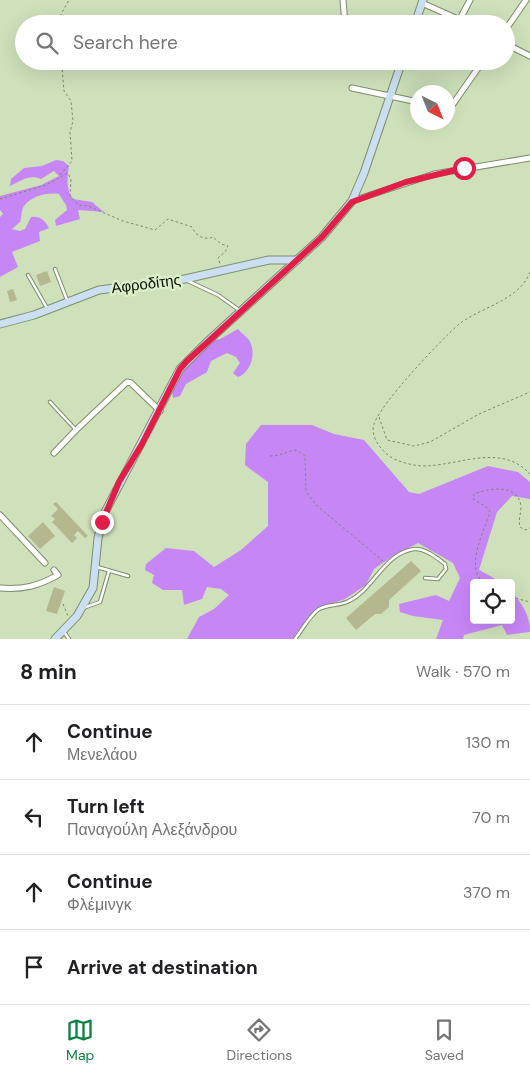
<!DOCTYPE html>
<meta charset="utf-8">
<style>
body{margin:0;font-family:"DM Sans",sans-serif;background:#f6f6f6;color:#202124}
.controls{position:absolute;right:15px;bottom:15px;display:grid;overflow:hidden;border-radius:5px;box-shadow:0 5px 20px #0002}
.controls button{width:45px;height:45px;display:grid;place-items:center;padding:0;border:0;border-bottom:1px solid #e0e0e0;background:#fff;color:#202124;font:25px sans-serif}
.compass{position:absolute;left:410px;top:85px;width:45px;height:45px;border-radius:50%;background:#fff;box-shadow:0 5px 20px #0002;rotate:137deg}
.stop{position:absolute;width:15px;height:15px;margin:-11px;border:4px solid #e11d48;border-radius:50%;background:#fff}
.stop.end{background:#e11d48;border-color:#fff;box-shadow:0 1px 5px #0008}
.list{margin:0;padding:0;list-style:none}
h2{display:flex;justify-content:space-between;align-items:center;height:65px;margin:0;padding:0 20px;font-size:21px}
h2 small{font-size:16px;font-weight:400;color:#757577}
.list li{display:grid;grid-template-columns:32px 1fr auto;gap:15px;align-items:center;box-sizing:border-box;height:75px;padding:0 20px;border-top:1px solid #e0e0e0}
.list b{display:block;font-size:19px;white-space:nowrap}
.list p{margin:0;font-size:16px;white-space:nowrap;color:#757577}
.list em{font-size:16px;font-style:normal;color:#757577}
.icon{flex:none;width:28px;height:28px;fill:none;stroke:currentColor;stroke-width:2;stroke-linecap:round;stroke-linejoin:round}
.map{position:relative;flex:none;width:530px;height:639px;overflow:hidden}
.search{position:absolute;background:#fff;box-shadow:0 5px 20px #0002;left:15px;right:15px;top:15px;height:55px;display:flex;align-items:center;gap:12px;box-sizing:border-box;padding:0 18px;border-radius:28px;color:#757577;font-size:19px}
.sheet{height:365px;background:#fff}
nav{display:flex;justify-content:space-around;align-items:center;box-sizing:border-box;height:70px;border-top:1px solid #e0e0e0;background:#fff;font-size:14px;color:#757577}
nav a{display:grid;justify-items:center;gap:2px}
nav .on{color:#0b8043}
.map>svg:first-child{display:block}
.forest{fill:#c786f6}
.building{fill:#b5b78e}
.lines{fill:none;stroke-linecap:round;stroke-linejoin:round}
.lane-casing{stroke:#7d8f6b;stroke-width:4.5}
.street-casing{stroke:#7d8f6b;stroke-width:7}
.secondary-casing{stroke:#7d8f6b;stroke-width:9}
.path{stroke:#7a886d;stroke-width:1;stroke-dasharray:2.5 2.5;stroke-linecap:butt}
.lane{stroke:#fff;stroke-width:2.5}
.street{stroke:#fff;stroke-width:5}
.secondary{stroke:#ccdff2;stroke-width:7}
.route{stroke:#e11d48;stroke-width:6}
.labels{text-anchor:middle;stroke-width:5;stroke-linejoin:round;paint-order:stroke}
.street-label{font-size:15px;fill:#091004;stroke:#dbefc8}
</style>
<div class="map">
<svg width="530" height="639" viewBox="0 0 530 639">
<rect width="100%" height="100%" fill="#cee1bb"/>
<g class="forest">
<path d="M56,160L63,161L69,166C67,177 66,190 73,199L92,202L104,212L78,210L80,219L56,226L55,220L67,210L66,205L59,194C48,192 31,196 24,206C21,210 22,217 20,222L12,229L20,231L25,229L31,217C41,216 44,220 49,228L39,232L40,241L12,252L18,267L0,277V217L3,214L0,210V196L41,185L59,176L54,171L41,179C29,174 21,181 10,186L11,179L24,168L42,166Z"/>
<path d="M238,329C241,333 246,336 249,340C257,353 251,372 238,377L233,373L240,363L236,357L227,353L211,361L207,372L186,384L180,396L173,398C170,381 187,365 198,353L203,352L208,342L220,339Z"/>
<path d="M261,425H312L334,434L364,440L409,492L419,494L488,466L518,472L530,482V499L512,496L497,512L479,570L503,583H474V620H511V591C523,605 530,615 530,632L507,635L502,625L464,635L463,639H436L443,620L413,616L400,612L399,604L436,595L449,601L460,578L453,563L418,543L393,556L374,569L366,585L345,599L316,609L292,639H187L199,617L214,609L229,595L221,589L207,587L202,599L184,605L182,590H163L152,583L154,575L145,570L146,564L166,548L194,551L214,567L241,550L268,526V482L245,465L246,444Z"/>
</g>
<g class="building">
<polygon points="47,271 51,282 40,286 36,275"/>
<polygon points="13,289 17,300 10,302 7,291"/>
<polygon points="56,502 88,536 85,538 78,531 74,535 77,538 72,543 52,522 55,519 51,516 58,509 53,504"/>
<polygon points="43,522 55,536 40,549 28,536"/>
<polygon points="411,561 421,571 389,600 389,607 381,614 375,614 356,630 346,618"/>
<polygon points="54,587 65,591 57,614 46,611"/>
</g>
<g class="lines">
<g class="lane-casing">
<g id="lane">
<polyline points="55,269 67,300"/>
<polyline points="28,275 47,308"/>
<polyline points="188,281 218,295 239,310"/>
<polyline points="50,402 76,430"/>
<polyline points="97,567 128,576"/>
<polyline points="83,608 100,602 109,571"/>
<polyline points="64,632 69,639"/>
<path d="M295,639C302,630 310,615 319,609C328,604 340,606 349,601C374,589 384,553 414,549C425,548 437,558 445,564L446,569L438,579L425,578"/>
</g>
</g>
<g class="street-casing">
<g id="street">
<polyline points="343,0 345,24"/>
<polyline points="422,3 469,24"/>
<polyline points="460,19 470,0"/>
<polyline points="506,29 526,0"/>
<polyline points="506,44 530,56"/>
<polyline points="352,88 418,102"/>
<polyline points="448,107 453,104 483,61"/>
<polyline points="352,201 434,174 530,158"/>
<polyline points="54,453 76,430 127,382 131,383 160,411"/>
<polyline points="0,515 45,563"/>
<path d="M0,588C23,590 38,586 58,575L54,570"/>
</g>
</g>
<g class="secondary-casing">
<g id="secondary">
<polyline points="415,24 423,0"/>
<polyline points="0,324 34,315 99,290 185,279 269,260 297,260"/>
<polyline points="55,639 77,616 93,588 98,538 105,512 180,369 208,341 322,237 352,201 364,173 402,61"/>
</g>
</g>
<g class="path">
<polyline points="47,24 60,16 69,0"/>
<polyline points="58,61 62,67 64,91 71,101 73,121 70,132 72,161 60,175"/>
<path d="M0,199L46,185L68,173L71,180L70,195L78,205L88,206L123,221L155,230L168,219L192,227C195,235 204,241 213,237L221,244L228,246L225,252L218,258L220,264"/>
<path d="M530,272C519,301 480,307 458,325C439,342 382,402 374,424C369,439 386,457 399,461C408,464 416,466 425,466C460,465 502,443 530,474"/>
<polyline points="379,417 387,440 414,446 430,442 479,414 530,392"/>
<path d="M270,456C282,456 286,451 297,450L305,456L306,491L316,505L383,561"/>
<path d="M483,583C465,565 484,532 490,512L488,508L473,499L474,494C489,488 519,483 521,507C521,514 518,519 520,527L525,530L530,528"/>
<polyline points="511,597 530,602"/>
<polyline points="63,604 68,616"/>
</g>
<use href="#lane" class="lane"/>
<use href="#street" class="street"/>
<use href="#secondary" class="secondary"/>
</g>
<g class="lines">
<polyline class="route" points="102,522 119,482 142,444 180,369 187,361 322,237 352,202 406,182 464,168"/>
</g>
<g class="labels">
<g class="street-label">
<text transform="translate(146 284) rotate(-7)" y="5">Αφροδίτης</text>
</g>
</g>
</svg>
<div class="controls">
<button><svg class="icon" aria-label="locate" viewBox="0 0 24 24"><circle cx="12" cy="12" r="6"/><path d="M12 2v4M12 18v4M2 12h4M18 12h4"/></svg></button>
</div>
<svg class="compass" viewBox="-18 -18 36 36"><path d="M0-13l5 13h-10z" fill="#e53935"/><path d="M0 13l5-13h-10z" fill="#757577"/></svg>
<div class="stop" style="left:464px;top:168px"></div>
<div class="stop end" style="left:102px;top:522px"></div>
<div class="search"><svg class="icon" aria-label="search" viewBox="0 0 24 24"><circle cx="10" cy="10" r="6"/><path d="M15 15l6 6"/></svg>Search here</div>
</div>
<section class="sheet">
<h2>8 min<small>Walk · 570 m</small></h2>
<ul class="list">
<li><svg class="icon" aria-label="ahead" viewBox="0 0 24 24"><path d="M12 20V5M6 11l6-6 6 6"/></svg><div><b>Continue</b><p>Μενελάου</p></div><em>130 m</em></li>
<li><svg class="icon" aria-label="left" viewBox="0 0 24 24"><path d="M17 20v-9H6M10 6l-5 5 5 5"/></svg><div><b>Turn left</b><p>Παναγούλη Αλεξάνδρου</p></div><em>70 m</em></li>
<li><svg class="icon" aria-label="ahead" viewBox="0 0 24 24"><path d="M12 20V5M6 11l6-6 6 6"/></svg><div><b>Continue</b><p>Φλέμινγκ</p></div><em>370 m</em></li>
<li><svg class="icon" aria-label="arrive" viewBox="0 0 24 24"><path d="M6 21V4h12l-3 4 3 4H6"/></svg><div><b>Arrive at destination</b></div></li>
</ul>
</section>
<nav>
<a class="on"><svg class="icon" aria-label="map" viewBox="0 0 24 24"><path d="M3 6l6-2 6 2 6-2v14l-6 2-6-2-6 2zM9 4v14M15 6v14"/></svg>Map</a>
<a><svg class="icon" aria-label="directions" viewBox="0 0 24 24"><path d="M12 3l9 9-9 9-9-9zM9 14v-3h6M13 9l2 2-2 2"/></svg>Directions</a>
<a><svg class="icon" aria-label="saved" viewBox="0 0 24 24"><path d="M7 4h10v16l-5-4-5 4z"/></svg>Saved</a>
</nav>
